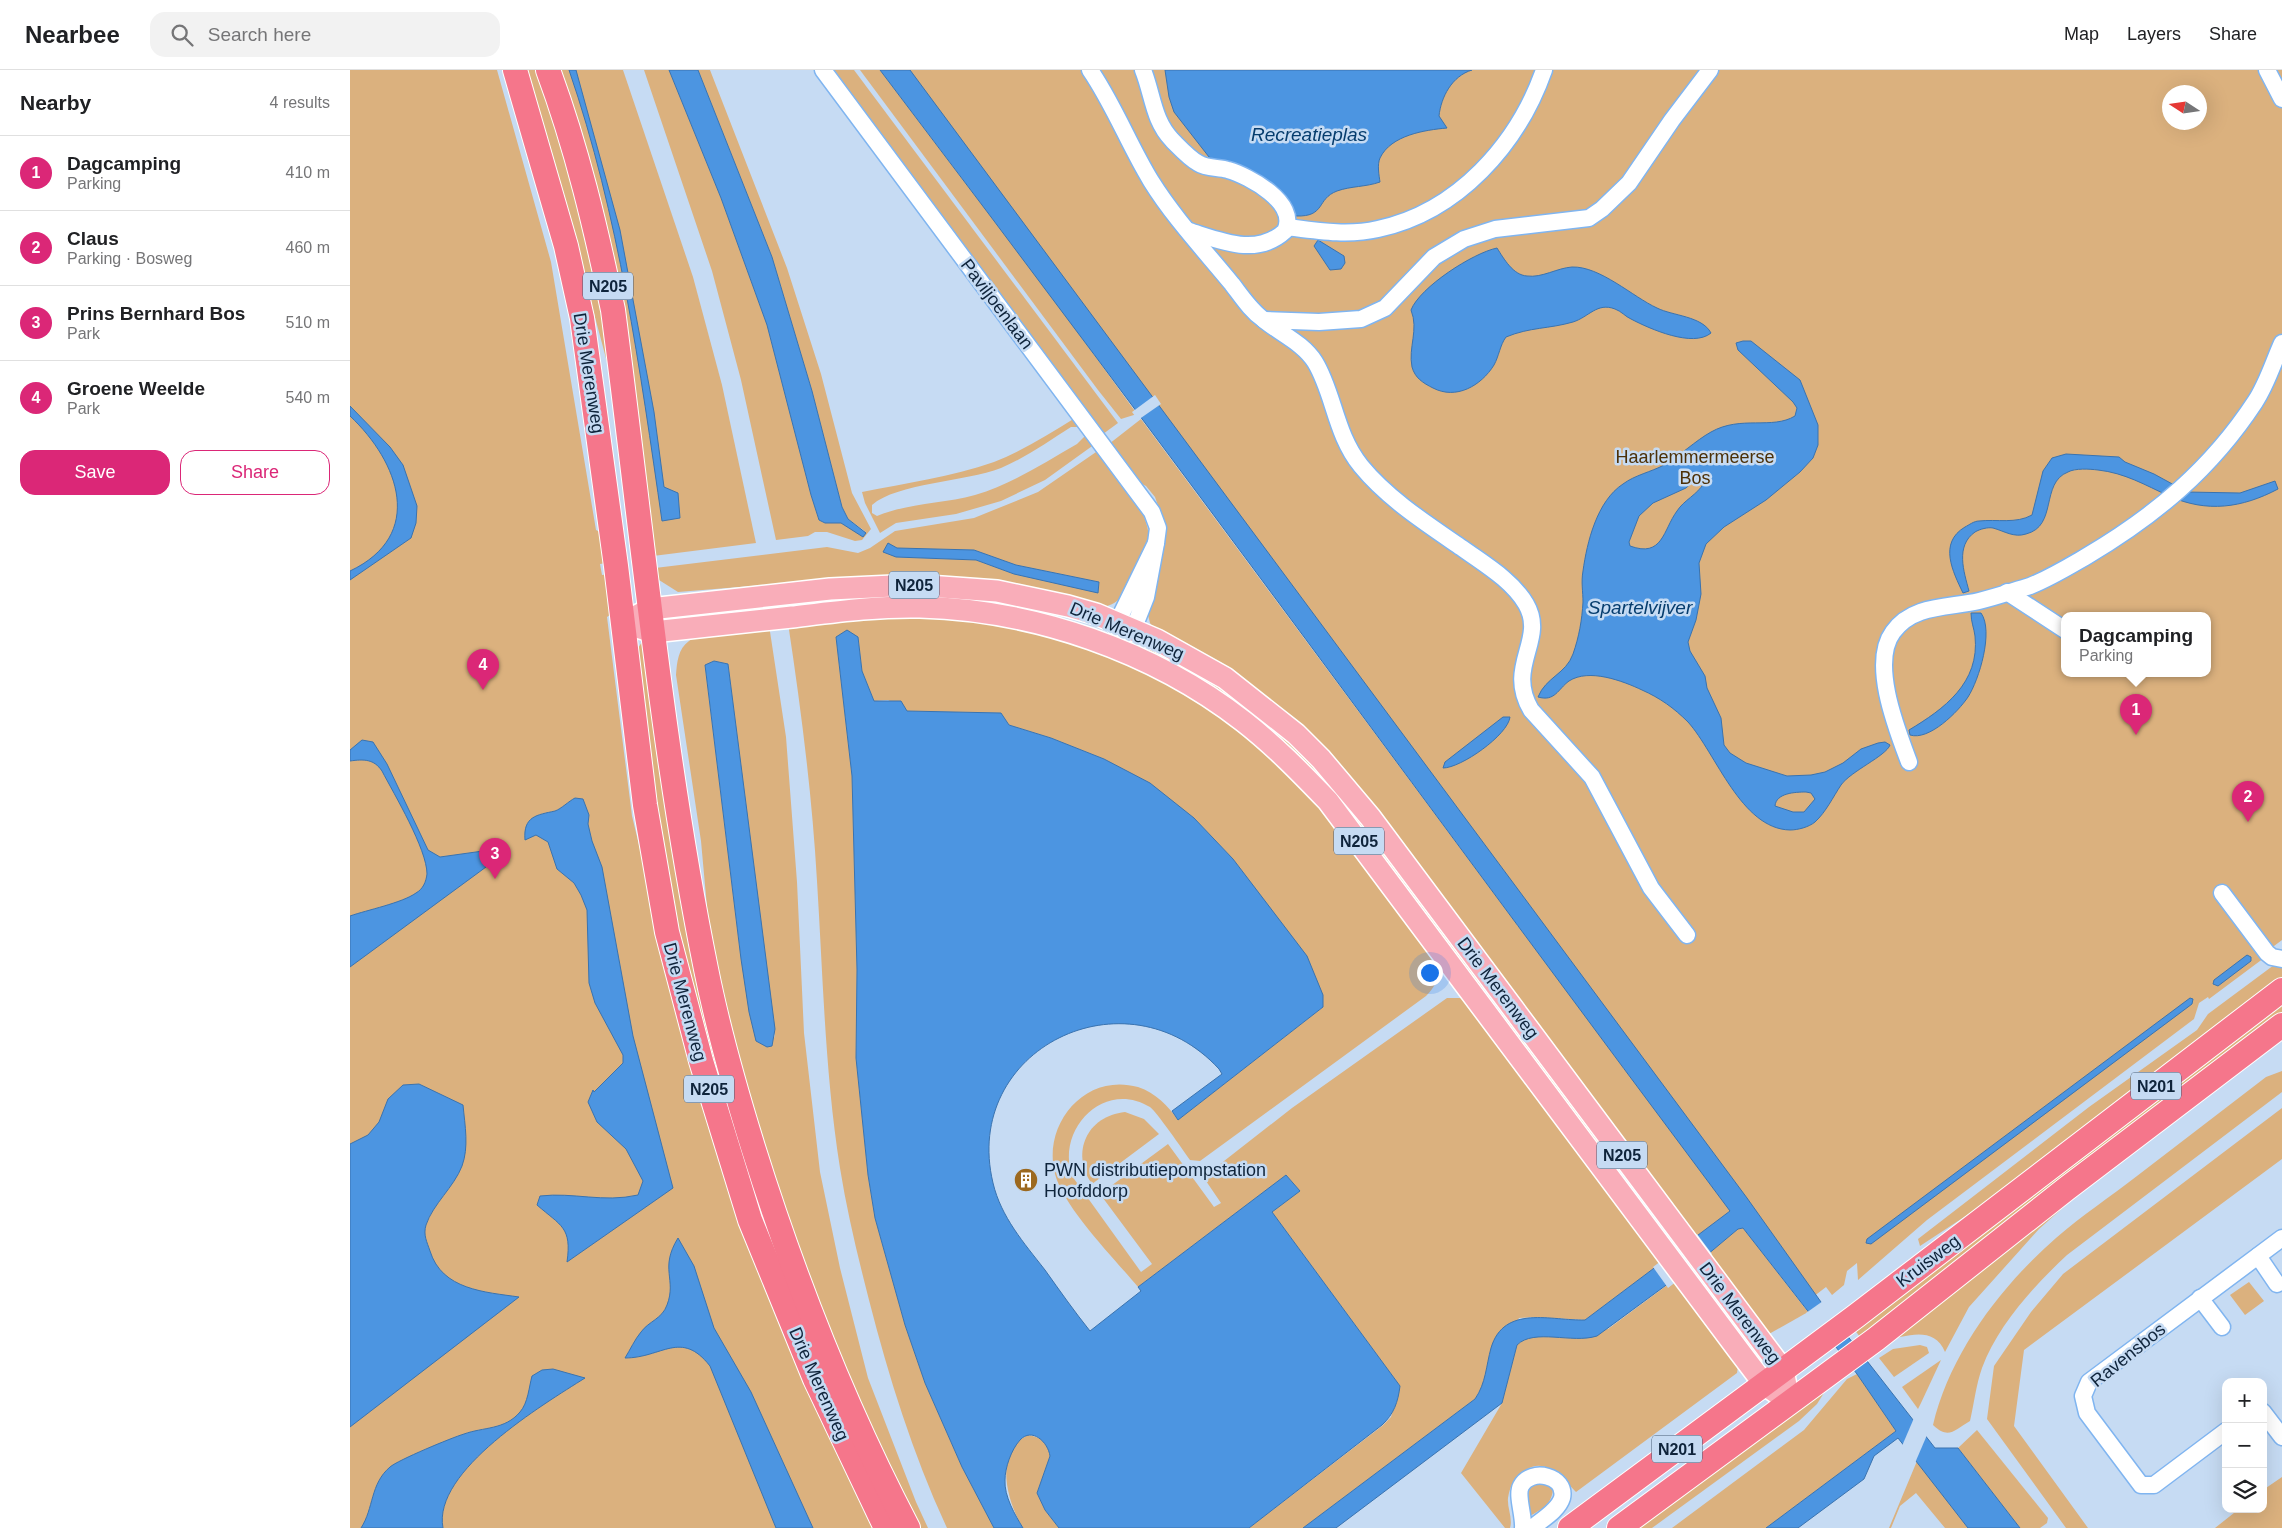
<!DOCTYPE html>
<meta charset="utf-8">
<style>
body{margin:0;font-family:Arial,sans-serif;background:#f2f2f2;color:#202124}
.controls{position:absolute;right:15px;bottom:15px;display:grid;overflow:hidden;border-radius:10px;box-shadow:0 5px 20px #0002}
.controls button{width:45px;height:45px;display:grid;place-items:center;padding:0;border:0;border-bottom:1px solid #e0e0e0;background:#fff;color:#202124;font:25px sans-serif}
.compass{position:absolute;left:1812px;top:15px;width:45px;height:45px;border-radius:50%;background:#fff;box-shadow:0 5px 20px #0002;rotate:282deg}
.you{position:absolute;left:1079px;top:902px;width:18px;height:18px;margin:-12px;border:4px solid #fff;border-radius:50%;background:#1a73e8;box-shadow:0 0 0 8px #1a73e833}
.badge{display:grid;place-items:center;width:32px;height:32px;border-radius:50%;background:#db2777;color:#fff;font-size:16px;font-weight:700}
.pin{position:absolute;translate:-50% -41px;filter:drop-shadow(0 1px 2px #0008)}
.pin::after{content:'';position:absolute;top:26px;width:18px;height:15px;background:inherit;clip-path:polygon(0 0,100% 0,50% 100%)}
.popup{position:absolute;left:1711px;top:542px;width:150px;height:65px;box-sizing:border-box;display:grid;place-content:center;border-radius:10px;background:#fff;filter:drop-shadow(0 1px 4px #0005);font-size:16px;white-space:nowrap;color:#757577}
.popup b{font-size:19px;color:#202124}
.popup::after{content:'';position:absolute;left:50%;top:100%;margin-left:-10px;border:10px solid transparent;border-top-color:#fff}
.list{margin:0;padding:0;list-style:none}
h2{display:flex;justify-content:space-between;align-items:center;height:65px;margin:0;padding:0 20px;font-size:21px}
h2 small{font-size:16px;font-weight:400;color:#757577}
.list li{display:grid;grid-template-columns:32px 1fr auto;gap:15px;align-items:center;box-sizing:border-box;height:75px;padding:0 20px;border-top:1px solid #e0e0e0}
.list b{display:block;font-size:19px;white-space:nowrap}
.list p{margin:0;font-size:16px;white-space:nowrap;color:#757577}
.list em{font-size:16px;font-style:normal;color:#757577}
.actions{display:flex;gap:10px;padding:15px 20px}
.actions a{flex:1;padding:11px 0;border:1px solid #db2777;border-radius:15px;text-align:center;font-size:18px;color:#db2777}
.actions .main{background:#db2777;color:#fff}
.icon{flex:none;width:28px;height:28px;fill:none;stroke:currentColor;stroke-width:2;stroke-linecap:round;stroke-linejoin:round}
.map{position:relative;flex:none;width:1932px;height:1458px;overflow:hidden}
header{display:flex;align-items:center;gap:30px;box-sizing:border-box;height:70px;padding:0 25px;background:#fff;border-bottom:1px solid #e0e0e0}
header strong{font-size:24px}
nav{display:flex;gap:28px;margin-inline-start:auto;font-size:18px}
.search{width:350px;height:45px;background:#f2f2f2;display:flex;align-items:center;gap:12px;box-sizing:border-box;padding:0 18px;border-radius:15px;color:#757577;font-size:19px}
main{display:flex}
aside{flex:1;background:#fff}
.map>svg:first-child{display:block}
.green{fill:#dbb17e;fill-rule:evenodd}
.water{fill:#4c95e1;stroke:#3a73af;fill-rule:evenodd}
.pier{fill:#c6dbf3}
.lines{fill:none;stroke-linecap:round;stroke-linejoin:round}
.minor-casing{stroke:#80b5f0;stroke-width:19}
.major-casing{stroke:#fff;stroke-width:24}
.highway-casing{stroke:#fff;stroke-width:26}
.minor{stroke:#fff;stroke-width:16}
.major{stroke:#f9adb9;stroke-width:21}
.highway{stroke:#f5768b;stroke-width:24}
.labels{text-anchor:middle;stroke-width:5;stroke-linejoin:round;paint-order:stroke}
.shield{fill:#c6dbf3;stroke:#465b72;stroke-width:1}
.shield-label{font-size:16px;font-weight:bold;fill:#0f243b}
.street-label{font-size:18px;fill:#0f243b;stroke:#c6dbf3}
.park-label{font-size:18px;fill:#4c3007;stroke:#c6dbf3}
.poi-label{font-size:18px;fill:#0f243b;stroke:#c6dbf3;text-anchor:start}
.water-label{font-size:19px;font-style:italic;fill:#063d6e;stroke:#c6dbf3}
</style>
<header>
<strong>Nearbee</strong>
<div class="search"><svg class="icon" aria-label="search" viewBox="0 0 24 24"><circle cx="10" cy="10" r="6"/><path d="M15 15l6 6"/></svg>Search here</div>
<nav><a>Map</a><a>Layers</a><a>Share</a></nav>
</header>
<main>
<aside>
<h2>Nearby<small>4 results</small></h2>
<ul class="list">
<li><span class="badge">1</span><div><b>Dagcamping</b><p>Parking</p></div><em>410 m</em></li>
<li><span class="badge">2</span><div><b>Claus</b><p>Parking · Bosweg</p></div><em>460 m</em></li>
<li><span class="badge">3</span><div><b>Prins Bernhard Bos</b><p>Park</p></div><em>510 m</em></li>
<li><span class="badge">4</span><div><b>Groene Weelde</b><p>Park</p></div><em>540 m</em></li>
</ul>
<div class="actions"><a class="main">Save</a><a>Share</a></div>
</aside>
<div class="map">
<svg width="1932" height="1458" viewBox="0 0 1932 1458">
<rect width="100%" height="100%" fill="#c6dbf3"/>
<g class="green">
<polygon points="0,0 147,0 201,192 246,460 252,463 256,493 250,494 252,505 259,504 264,542 257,547 282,746 331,948 530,1458 0,1458"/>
<polygon points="176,0 192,0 250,221 264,318 202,87"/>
<polygon points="207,0 273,0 343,207 372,315 406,473 303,486"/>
<polygon points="294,0 319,0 371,128 417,255 461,425 469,450 475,453 491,453 516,462 498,449 492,437 462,321 422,187 348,0 360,0 437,198 471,304 502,423 521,459 512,470 505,471 477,462 465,462 458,466 426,470 391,310 362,201"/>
<polygon points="480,0 504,0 768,353 753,364"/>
<polygon points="510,0 530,0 705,231 787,344 771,349 748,320"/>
<path d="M555,0H1932V870L1912,885L1914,888L1859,929L1858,927L1849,933L1844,949L1577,1150L1508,1210L1507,1193L1497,1201L1494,1215L1482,1225L1476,1217L1463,1227ZM1820,22H1850V52H1820ZM1715,546H1857V604H1715Z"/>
<path d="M725,348L745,374L695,410L651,431L606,444L546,453L530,463L515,433L512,422C556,413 601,407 644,392C672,381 699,364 725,348ZM721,357H729L735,366L727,374C694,393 662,414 625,425C593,434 558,433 527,446L522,443V435C547,413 615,412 651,398C675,388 699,371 721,357Z"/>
<polygon points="791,349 1380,1141 1345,1168 1004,717 806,562 800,553 797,541 814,453 805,427 796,416 788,412 759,374"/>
<path d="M749,380C768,407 805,444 798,478C796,488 787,499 782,509C774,526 769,534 750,538L500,508L328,522L309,510L305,498L477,477L508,483L520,478L545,461L624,448L688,422ZM538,474L547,478L624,480L666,495L749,512L748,522L664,504L626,490L546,487Z"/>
<path d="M597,544L748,577L862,636L924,688L975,737L1086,886C1089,905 1090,911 1076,926L850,1091L840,1090C833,1080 806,1041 800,1037C754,1009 706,1059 722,1106L791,1202L802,1194L750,1124L818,1074L864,1137L871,1133L856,1111L860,1102L942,1038L1097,928H1110L1123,934L1315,1190L1235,1250L1185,1247L1169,1248L1125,1329L953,1458H899L1032,1356L1041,1347L1050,1316L922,1142L950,1121L936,1105L788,1217C764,1188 714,1138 705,1104C692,1054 735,1002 788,1017C806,1023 818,1036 828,1050L973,937L917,835L883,789L844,748L754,689L701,668L659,655L651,643L557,641L538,630L524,631L512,601L508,567H486L502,706L507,900L506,988L518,1105L525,1148L555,1255L575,1313L612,1397L644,1458H597C563,1385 539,1308 519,1230C508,1187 497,1142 490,1098C475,1003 473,907 467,811C462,724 451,639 438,553Z"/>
<path d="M419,555L436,667L447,812L454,963L470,1102L490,1198L518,1308L566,1432L578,1458H571L507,1328L417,1097L361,881L351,771L326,605C327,592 328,579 339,571C349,563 403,558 419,555ZM364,591L378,594L425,968L391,889L355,596Z"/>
<polygon points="298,571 339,849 505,1365 426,1198 369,1032 322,837 298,710 286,581 292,572"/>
<polygon points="802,576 876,617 964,691 1113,882 1133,919 1171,969 1273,1098 1229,1053 1006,755 798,585"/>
<polygon points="1924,895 1932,897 1932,908 1637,1132 1570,1176 1568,1169 1739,1037 1847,960 1858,944"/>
<polygon points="1932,931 1932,949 1513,1271 1501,1255"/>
<path d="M1932,1001V1022L1717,1185C1684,1216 1648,1255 1632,1298C1626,1315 1624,1334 1620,1351C1604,1360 1599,1370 1583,1355C1600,1283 1651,1216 1706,1168C1731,1146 1760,1127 1787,1106C1830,1073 1873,1040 1916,1007Z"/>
<polygon points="1932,1038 1932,1089 1674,1280 1664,1356 1738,1458 1716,1458 1637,1349 1644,1296 1681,1242 1713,1204"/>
<path d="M775,1042L794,1049L809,1064L742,1114C720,1083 737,1046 775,1042Z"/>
<path d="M1725,1127L1689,1159L1619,1237L1595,1282C1584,1255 1556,1266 1534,1271Z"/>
<polygon points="1393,1158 1458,1242 1419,1264 1357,1185 1388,1159"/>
<path d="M1328,1207L1389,1290L1387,1303L1226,1422C1211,1407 1195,1385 1173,1402C1164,1408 1160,1416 1158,1428C1157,1438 1163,1448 1160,1458H1155L1111,1403L1152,1333L1167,1275L1174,1268L1258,1259Z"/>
<polygon points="1899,1212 1914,1231 1895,1245 1880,1225"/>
<polygon points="1570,1275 1577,1277 1579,1283 1544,1307 1529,1288 1543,1279"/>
<polygon points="1591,1290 1571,1333 1568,1339 1552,1317"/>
<polygon points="1507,1304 1546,1361 1416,1458 1322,1458 1454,1360 1497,1309"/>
<polygon points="1482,1310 1467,1334 1449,1351 1302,1458 1284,1458"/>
<polygon points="1627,1360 1698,1448 1697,1453 1690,1458 1670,1458 1608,1378"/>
<path d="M678,1365C691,1367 698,1372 700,1386L687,1423L695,1440L709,1458H673C657,1432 643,1382 678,1365Z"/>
<polygon points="1567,1391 1618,1458 1595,1458 1566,1423 1550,1436 1541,1458 1539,1458"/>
<polygon points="1932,1407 1932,1458 1865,1458 1889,1439 1913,1439 1913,1420"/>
<path d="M1188,1412L1200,1416L1203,1420C1201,1435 1192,1439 1180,1446L1177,1427L1178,1419Z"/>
</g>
<g class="water">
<path d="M219,0H226L270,160L304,342L314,417L328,423L330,448L312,451C290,299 269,145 219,0Z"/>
<polygon points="319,0 348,0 422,187 462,321 492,437 498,449 516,463 513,467 491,453 475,453 469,450 461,425 417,255 371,128"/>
<path d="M530,0H560L1397,1128L1471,1232L1585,1378H1608L1670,1458H1618L1548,1368L1524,1386L1514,1409L1448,1458H1416L1546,1361L1507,1304L1393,1158L1388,1159L1357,1185L1247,1266C1222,1274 1184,1258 1167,1275L1152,1333L986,1458H953L1125,1329C1136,1313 1136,1296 1141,1278C1154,1234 1202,1251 1235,1250L1380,1141C1096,761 817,378 530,0Z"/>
<path d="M815,0H1122C1102,6 1091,27 1089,46L1097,58C1075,60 1041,65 1030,88C1027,95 1029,105 1030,112C1016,117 1001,116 987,121C966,129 976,147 946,146L938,131L859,87L824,42L819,27Z"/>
<polygon points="968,170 994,186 995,193 991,199 980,200 964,176"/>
<path d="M1147,178C1154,189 1163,205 1177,206C1192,208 1207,198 1222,197C1250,196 1283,227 1307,238C1323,246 1352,246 1361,263C1343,278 1300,259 1281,249C1276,247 1271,241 1265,239C1247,232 1239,247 1223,252C1199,259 1180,257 1156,267C1150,275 1149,286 1144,295C1131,316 1106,330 1083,318C1073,313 1065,308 1062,297C1058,277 1069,260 1061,240C1070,217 1123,183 1147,178Z"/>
<path d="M1393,271H1401L1450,310L1468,355V375L1463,388L1450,402L1416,430L1374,457L1356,474L1349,493L1351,524L1346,550L1338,572L1340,581L1355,606L1357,618L1371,648L1374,675L1380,683L1396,693L1437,706L1461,705L1475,702L1493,693L1511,679L1528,673L1535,672L1540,675C1536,686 1501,701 1491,715C1483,727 1476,742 1465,752C1459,757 1448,760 1440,760C1391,759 1366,683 1338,652C1324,638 1310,628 1292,620C1273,611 1239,598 1219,611C1208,619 1205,632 1188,627C1196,607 1216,604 1223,584C1229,567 1232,550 1233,532C1233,522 1231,512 1233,501C1237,472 1247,431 1273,414C1285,405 1301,402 1314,395C1331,385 1345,371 1361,362C1391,345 1422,360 1445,346L1447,338L1443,332L1388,280L1386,273ZM1353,407L1354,413C1347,425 1334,430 1327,441C1313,460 1313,488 1280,476L1279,472L1289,446L1303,433L1336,418L1347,408ZM1456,722L1461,723L1465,729L1454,742H1443L1425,736C1426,723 1445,722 1456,722Z"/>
<path d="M0,336L40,377L53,395L67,436L66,453L61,468L0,510V501C76,465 49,392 0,346Z"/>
<path d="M1716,384L1769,387L1775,392L1804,404L1837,422L1890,423L1925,411L1928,419C1892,438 1857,443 1819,426C1795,415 1775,403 1748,400C1740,399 1725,398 1718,402C1690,413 1708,456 1676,464C1664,468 1654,461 1643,458C1638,457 1630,459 1625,462C1605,476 1614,502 1619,521L1613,523C1603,502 1588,473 1615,457C1619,455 1624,451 1629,451C1647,449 1666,454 1682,445L1693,401L1702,388Z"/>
<polygon points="538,473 547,478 624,480 666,495 749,512 748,523 664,504 626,490 546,487 533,482"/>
<path d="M1621,543H1631C1644,561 1629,610 1618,627C1608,642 1579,671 1560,665L1559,660C1594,639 1630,613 1625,566C1624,558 1621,552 1621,543Z"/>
<path d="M497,560L508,567L512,601L524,631H551L557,641L651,643L659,655L701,668L754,689L800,713L844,748L883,789L957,886L973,925V937L828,1050L822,1041L872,1004L869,999C776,898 611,979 643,1113C651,1147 674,1173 695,1200C710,1221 724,1241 740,1261L791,1221L788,1217L936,1105L950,1121L922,1142L1050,1316C1048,1332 1044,1344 1032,1355L899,1458H709L695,1440L687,1423L700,1386C698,1372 682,1357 670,1370C661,1380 655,1398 655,1410C654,1426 665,1445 673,1458H644L612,1397L575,1313L555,1255L525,1148L518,1105L506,988L507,900L502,706L486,567Z"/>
<polygon points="364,591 378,594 425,959 422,976 417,977 406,971 399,942 391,889 355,595"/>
<path d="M1153,647H1160C1158,665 1111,698 1093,698L1095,692Z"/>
<path d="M12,670L23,672L37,694L78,780L90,787L133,781L136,797L0,897V846C17,840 52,833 66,823C73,819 76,812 77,804C77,779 44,724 32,701C24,689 14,689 0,691V680Z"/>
<path d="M225,728L233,729L239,745L238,754L242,771L252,797L283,966L323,1118L217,1192C222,1157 211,1156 187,1135L190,1126C224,1122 253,1133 288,1125L293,1111L276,1079L247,1052L238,1032L243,1020L244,1022L273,993V985L245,933L239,913L237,840L231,825L224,813L207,799L198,772L186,765L175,770C173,746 187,745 205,741C211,739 219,731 225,728Z"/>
<polygon points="1897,885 1901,887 1901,891 1868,916 1863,914 1864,910"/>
<polygon points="1840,928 1843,929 1842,934 1521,1174 1516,1173 1517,1169"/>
<path d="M69,1014L113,1035C115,1056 119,1077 112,1096C104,1117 83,1134 76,1155C73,1165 77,1172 80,1181C92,1220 135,1222 169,1227L0,1357V1074L18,1065L29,1052L38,1029L53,1015Z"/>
<path d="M328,1168L344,1196L364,1258L401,1322L463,1458H426L360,1296C331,1259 312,1288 275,1288C280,1280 285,1269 291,1262C299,1251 312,1249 317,1235C327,1209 309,1199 328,1168Z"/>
<path d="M203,1299L235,1308C194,1334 82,1401 93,1458H11C24,1438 20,1414 40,1397C48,1390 101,1368 114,1364C133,1357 155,1360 170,1342C178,1333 179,1317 182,1306L192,1300Z"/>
</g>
<g class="pier">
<polygon points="805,325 811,334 788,350 782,342"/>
<polygon points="1347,1164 1362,1184 1318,1218 1303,1197"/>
<polygon points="1473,1231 1498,1265 1482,1277 1456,1243"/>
<polygon points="1564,1348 1577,1365 1565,1393 1552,1376"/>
</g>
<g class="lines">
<g class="minor-casing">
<g id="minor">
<polyline points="473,0 802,442 808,458 806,473"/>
<path d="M740,0C764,35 779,75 801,111C824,148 855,181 882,214C892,227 901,241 914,250C931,264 953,273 965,292C984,323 985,364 1011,396C1038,429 1077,454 1112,478C1134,494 1162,510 1176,534C1197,570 1155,596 1181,640L1242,707L1301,818L1337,865"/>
<path d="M793,0C803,25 803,50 822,70C830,78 839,88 848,93C857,99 869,97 878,100C899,106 949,133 935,161C907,187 871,171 839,161"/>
<polyline points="1917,0 1932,29"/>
<path d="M937,157C968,161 998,166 1028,159C1108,142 1168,74 1194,0"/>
<polyline points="914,250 969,252 1011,249 1035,238 1084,187 1114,169 1145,159 1239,148 1252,139 1279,113 1322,50 1360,0"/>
<polygon points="806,473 796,527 783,560 764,578 767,553"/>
<polyline points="1657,522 1715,560"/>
<path d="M1559,692C1547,660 1520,593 1543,562C1563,534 1599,538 1629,531C1646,527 1663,521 1680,516C1700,508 1718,497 1737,486C1806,445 1861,399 1905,332C1917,314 1923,293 1932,273"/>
<polyline points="1872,823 1917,883 1922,887 1932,889"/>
<polyline points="1908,1186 1927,1214"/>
<polyline points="1850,1228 1872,1257"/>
<polyline points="1913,1342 1932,1367"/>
<polyline points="1876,1361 1804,1415 1791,1415 1737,1343 1733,1326 1739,1312 1932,1168"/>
<path d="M1173,1458C1174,1445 1166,1425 1171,1416C1181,1397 1217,1406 1212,1428C1208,1441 1191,1450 1182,1458"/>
</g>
</g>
<g class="major-casing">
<g id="major">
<polyline points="273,553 300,539 480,519 564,515 647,521 718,536 746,544 807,570 875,608 946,664 971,689 1020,747 1433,1300 1439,1331"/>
<path d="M287,557L303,562C349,557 395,552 442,547C484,542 527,536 570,537C684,540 803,581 893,651C924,675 951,703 978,731L1389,1281L1414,1314L1428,1324"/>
</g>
</g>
<g class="highway-casing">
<g id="highway">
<polyline points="165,0 216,176 232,248 266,496 295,735 317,862 351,991 400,1150 465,1309 536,1458"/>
<path d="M198,0C227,78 246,159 263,240C292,460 312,682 356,899C368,959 385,1019 403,1077C444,1208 494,1336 558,1458"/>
<polyline points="1220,1458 1506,1246 1932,920"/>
<polyline points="1269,1458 1526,1269 1716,1119 1932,955"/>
</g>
</g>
<use href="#minor" class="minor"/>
<use href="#major" class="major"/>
<use href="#highway" class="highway"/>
</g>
<defs>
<g id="building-disc" transform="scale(1.25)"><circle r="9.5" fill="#9c691f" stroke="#c6dbf3"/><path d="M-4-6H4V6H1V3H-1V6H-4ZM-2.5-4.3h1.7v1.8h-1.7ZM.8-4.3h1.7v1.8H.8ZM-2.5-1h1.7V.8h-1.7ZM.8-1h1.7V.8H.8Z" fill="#fff"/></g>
</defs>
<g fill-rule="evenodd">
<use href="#building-disc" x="676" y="1110"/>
</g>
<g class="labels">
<g class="shield">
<rect x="233" y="202.5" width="50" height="27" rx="4"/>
<rect x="539" y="501.5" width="50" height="27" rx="4"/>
<rect x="984" y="757.5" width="50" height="27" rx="4"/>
<rect x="1781" y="1002.5" width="50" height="27" rx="4"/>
<rect x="334" y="1005.5" width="50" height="27" rx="4"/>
<rect x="1247" y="1071.5" width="50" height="27" rx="4"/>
<rect x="1302" y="1365.5" width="50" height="27" rx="4"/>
</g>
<g class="shield-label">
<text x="258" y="222">N205</text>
<text x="564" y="521">N205</text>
<text x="1009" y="777">N205</text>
<text x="1806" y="1022">N201</text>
<text x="359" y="1025">N205</text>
<text x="1272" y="1091">N205</text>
<text x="1327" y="1385">N201</text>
</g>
<g class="street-label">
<text transform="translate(647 234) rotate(53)" y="6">Paviljoenlaan</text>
<text transform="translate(239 303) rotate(81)" y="6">Drie Merenweg</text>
<text transform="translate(777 561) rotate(23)" y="6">Drie Merenweg</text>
<text transform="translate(1148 918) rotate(53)" y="6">Drie Merenweg</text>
<text transform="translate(335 932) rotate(75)" y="6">Drie Merenweg</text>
<text transform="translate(1578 1191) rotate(-37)" y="6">Kruisweg</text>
<text transform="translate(1390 1243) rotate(53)" y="6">Drie Merenweg</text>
<text transform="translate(1778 1285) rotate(-39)" y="6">Ravensbos</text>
<text transform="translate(469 1314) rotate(66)" y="6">Drie Merenweg</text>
</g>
<g class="park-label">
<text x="1345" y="393">Haarlemmermeerse<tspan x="1345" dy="21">Bos</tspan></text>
</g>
<g class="poi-label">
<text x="694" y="1106">PWN distributiepompstation<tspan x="694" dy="21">Hoofddorp</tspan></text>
</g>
<g class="water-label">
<text x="959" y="71">Recreatieplas</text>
<text x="1290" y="544">Spartelvijver</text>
</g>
</g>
</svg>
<div class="controls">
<button>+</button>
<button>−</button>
<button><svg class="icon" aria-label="layers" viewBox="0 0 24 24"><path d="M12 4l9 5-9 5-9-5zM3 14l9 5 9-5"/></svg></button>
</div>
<svg class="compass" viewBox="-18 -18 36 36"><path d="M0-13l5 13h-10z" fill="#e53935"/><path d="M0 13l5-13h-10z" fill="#757577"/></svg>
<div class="you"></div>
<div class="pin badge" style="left:1786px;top:665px">1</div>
<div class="popup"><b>Dagcamping</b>Parking</div>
<div class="pin badge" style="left:1898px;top:752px">2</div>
<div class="pin badge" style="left:145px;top:809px">3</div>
<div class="pin badge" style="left:133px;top:620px">4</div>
</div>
</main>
